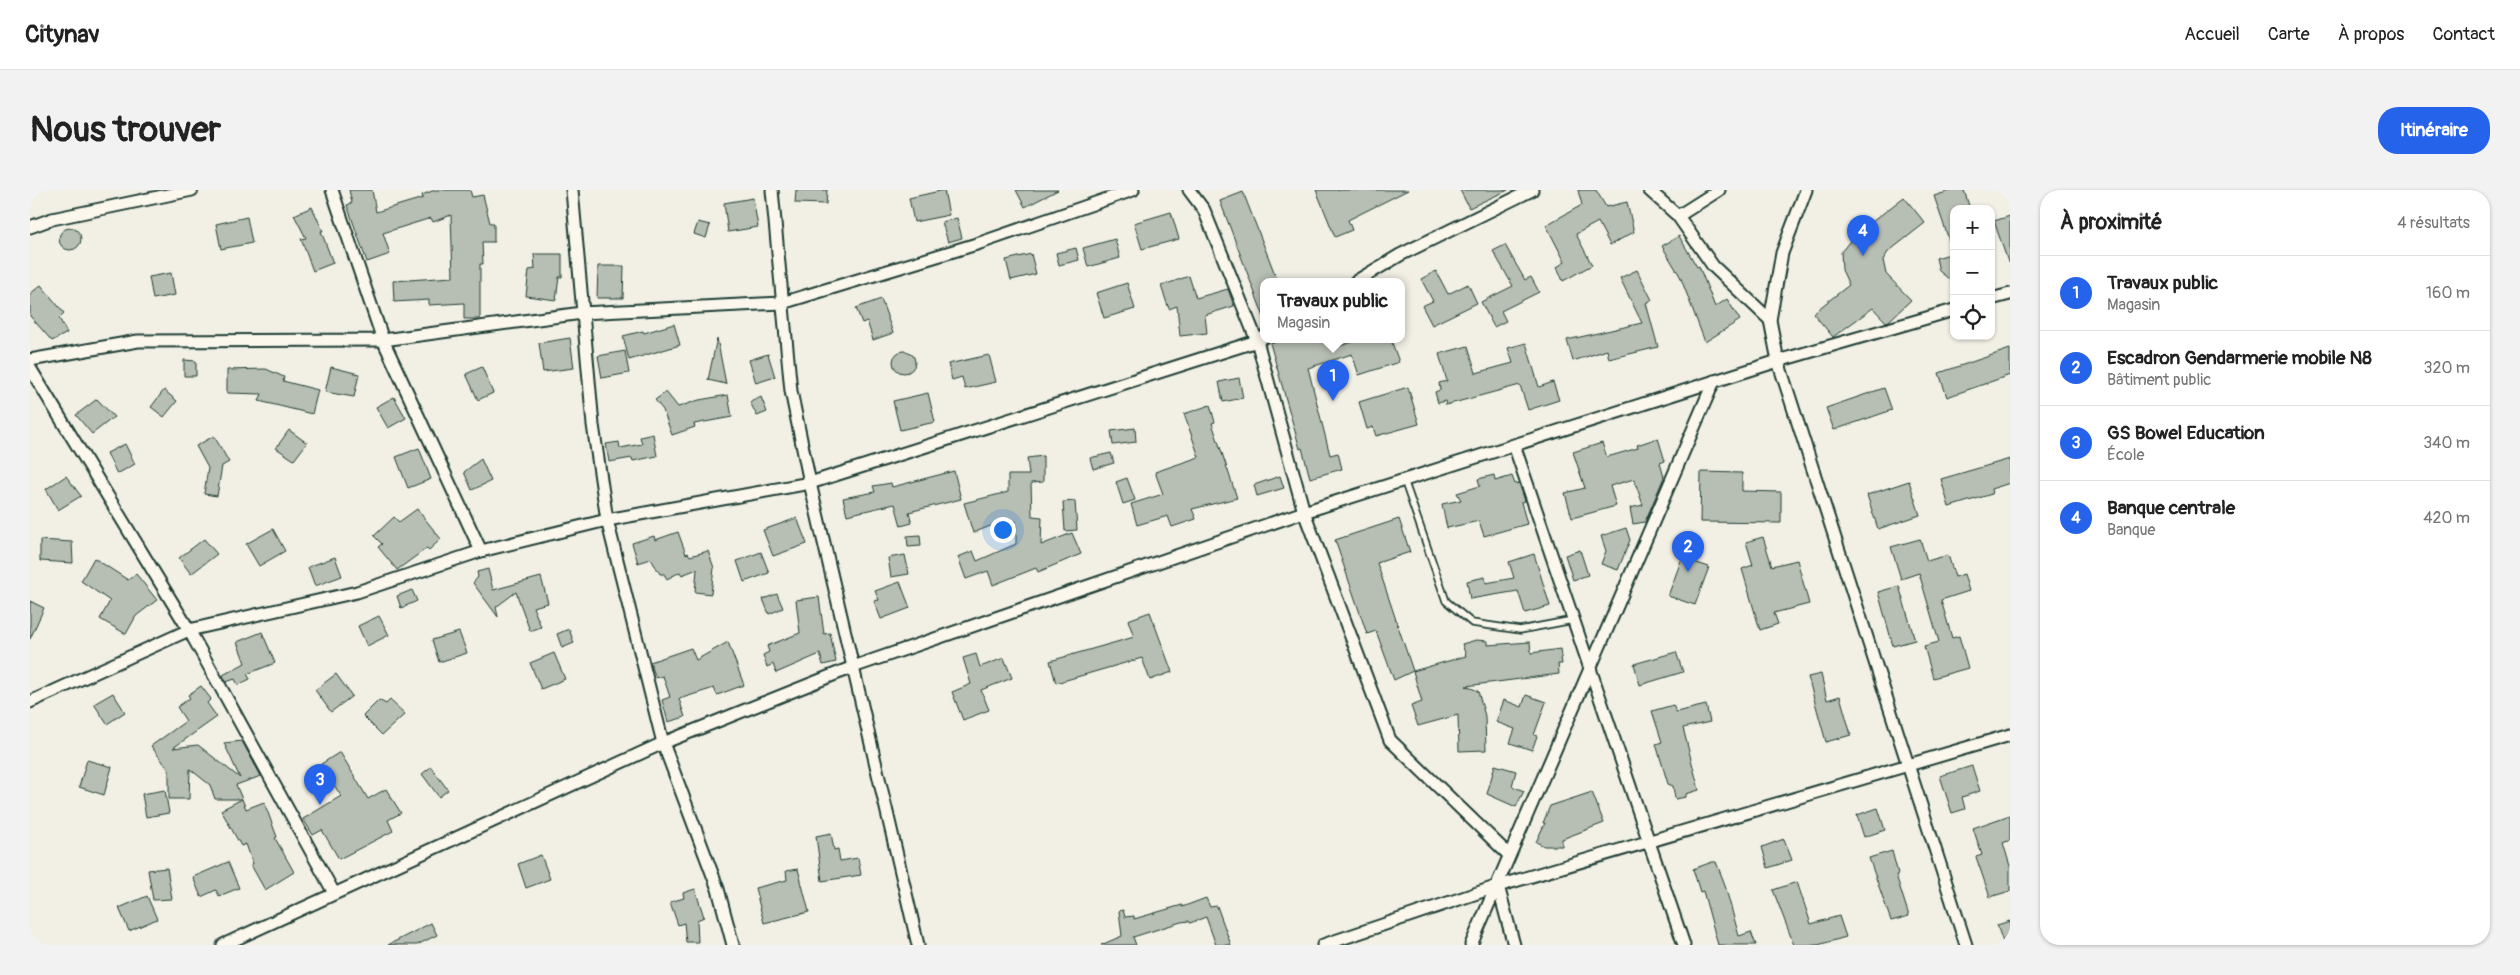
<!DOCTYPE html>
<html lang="fr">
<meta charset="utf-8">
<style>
body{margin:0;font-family:Pangolin,sans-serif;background:#f2f2f2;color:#222}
.controls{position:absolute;right:15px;top:15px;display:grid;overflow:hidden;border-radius:10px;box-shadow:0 1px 4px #0004}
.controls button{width:45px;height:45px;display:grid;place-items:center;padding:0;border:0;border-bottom:1px solid #e0e0e0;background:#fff;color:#222;font:25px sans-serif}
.you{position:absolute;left:972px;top:339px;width:18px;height:18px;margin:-12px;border:4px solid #fff;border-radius:50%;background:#1a73e8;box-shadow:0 0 0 8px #1a73e833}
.badge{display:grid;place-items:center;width:32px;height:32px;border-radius:50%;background:#2563eb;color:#fff;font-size:16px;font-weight:700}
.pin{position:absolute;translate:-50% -41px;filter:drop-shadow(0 1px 2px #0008)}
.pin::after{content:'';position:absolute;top:26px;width:18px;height:15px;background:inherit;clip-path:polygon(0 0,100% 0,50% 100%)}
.popup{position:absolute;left:1230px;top:88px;width:145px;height:65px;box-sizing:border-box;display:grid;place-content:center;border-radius:10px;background:#fff;filter:drop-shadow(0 1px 4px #0005);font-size:16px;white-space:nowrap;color:#767676}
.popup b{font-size:19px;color:#222}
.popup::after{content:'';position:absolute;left:50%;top:100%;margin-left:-10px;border:10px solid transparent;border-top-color:#fff}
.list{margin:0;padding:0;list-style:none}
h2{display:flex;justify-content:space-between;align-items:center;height:65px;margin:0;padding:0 20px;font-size:21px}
h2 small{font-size:16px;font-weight:400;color:#767676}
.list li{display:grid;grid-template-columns:32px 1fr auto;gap:15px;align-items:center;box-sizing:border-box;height:75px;padding:0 20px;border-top:1px solid #e0e0e0}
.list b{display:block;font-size:19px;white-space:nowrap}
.list p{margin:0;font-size:16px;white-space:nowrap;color:#767676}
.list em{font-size:16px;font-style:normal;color:#767676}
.icon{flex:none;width:28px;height:28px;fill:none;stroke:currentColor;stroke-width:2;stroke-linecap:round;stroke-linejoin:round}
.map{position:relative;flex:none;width:1980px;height:755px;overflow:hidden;border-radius:20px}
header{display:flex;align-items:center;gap:30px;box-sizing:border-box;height:70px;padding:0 25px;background:#fff;border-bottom:1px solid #e0e0e0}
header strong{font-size:24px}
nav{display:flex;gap:28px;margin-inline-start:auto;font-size:18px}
.intro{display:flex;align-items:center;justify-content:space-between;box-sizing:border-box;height:120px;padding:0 30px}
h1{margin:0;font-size:35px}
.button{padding:12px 22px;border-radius:20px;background:#2563eb;color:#fff;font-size:18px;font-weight:700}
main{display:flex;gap:30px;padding:0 30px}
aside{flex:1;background:#fff;border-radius:20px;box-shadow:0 1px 4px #0004}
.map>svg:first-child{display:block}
.building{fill:#b7beb3;stroke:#1f3d34}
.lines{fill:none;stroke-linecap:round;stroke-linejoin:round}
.service-casing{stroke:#1f3d34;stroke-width:9}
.minor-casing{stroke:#1f3d34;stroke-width:15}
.service{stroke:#fbf7ec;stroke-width:5.5}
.minor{stroke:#fbf7ec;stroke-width:11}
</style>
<header>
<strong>Citynav</strong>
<nav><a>Accueil</a><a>Carte</a><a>À propos</a><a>Contact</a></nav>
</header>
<div class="intro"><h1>Nous trouver</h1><a class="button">Itinéraire</a></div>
<main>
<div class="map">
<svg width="1980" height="755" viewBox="0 0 1980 755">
<rect width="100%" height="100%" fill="#f2f0e5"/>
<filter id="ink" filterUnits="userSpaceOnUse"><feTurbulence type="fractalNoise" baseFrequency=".02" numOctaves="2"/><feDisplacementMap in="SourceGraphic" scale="10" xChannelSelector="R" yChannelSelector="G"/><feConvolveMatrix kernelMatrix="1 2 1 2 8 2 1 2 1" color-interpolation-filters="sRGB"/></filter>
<g filter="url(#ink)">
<g class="building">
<polygon points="319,0 342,0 346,22 393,8 392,5 405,0 440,0 442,7 453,5 460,33 464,33 464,52 452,52 453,74 450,74 450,129 434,129 434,113 399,115 399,110 364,112 363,91 423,87 421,25 403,32 401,28 353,43 360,64 337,72 317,15 322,13"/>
<polygon points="766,0 797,0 796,14 765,13"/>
<polygon points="914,0 919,25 884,32 879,8"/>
<polygon points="986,0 1028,0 995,17"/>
<polygon points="1286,0 1378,0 1318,30 1322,40 1305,47"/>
<polygon points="1430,0 1478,0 1439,18"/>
<polygon points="1548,0 1566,0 1576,17 1597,12 1604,42 1580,55 1568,32 1546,44 1562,75 1533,91 1527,77 1535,72 1516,35 1552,15"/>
<polygon points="1923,0 1934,0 1940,19 1924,19 1924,59 1922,59 1904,6"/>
<polygon points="1213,2 1248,92 1234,92 1234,127 1190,11"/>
<polygon points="1874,7 1895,33 1858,62 1853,70 1856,84 1881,110 1859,131 1856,132 1843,118 1803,147 1783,123 1819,95 1812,80 1811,62 1824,46"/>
<polygon points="723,8 728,37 698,42 694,13"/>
<polygon points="282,17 293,41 291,41 303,73 283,81 271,49 276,48 264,25"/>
<polygon points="1141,22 1149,49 1112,59 1104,33"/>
<polygon points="1980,26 1980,72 1978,72 1964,31"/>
<polygon points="217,27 222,53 191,59 186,34"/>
<polygon points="927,28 932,48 918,52 912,32"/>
<polygon points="668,32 680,35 676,48 664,44"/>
<circle cx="40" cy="49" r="11"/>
<polygon points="1649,46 1667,77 1669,76 1685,117 1697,109 1710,130 1675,152 1650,86 1632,56"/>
<polygon points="1085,49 1090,68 1058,77 1053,58"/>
<polygon points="1475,55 1495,90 1501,87 1509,102 1471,121 1476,131 1464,137 1451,112 1483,96 1463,61"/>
<polygon points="1046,58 1049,70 1029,75 1026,63"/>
<polygon points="504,64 532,64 532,87 529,87 526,110 496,106 499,80 505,79"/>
<polygon points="1001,64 1006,84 981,90 976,70"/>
<polygon points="1920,64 1924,69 1924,93 1909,81 1906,68"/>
<polygon points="568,76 594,76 593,108 567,108"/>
<polygon points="1607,80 1622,110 1616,113 1628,157 1579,169 1577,160 1543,171 1537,150 1612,133 1590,88"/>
<polygon points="1406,81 1418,104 1438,94 1447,113 1402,135 1392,116 1403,111 1391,89"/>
<polygon points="141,83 145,105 123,109 119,87"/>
<polygon points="1159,86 1166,108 1198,99 1204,116 1175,125 1177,143 1150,146 1147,116 1139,119 1131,96"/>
<polygon points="1097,93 1105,119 1074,128 1066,103"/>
<polygon points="11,95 34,123 29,128 37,143 22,151 0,126 0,104"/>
<polygon points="851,109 863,143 843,150 837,131 832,133 826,118"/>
<polygon points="644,134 650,155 599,170 593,146 613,141 614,143"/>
<polygon points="540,148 544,178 513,182 509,153"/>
<polygon points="687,148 696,194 678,190"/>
<polygon points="1252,150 1300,150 1303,158 1329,150 1361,150 1369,172 1329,185 1322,164 1278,178 1300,265 1308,263 1312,279 1280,288 1272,258 1270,259 1240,153"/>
<polygon points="1496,153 1509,197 1523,192 1529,210 1498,220 1490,195 1416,215 1415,211 1408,213 1405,202 1410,200 1409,193 1417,191 1409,164 1438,156 1446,183 1483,173 1478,158"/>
<polygon points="1980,159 1980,185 1917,207 1909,183"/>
<polygon points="595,161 599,183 572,188 568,166"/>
<circle cx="874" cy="172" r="11"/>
<polygon points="738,164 745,187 726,193 719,170"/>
<polygon points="959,165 966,192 935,199 932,187 922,190 918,174"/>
<polygon points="154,170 166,171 166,186 154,186"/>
<polygon points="301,177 329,184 324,207 295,202"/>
<polygon points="452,177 463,203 448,210 436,184"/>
<polygon points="236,179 254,187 253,191 288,200 282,224 229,211 232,204 197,203 197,180"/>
<polygon points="1209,188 1213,208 1193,212 1189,192"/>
<polygon points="1378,197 1389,234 1346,246 1343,237 1337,239 1329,212"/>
<polygon points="1854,198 1862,220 1804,240 1796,218"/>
<polygon points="134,200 147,211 134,227 121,217"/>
<polygon points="636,202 648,217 669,210 698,205 702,227 664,234 665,237 642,245 633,220 625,210"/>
<polygon points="898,203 905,232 870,240 863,211"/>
<polygon points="364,207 376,228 358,238 346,217"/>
<polygon points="731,207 737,222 727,226 720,212"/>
<polygon points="67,209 84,227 62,244 46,225"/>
<polygon points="1180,215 1185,232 1182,233 1207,308 1162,319 1166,329 1142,337 1138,326 1107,335 1101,314 1133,304 1125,282 1169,267 1154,224"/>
<polygon points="1105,238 1106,252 1083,255 1081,241"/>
<polygon points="259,240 277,253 264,270 246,258"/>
<polygon points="623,244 627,266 603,271 602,268 579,272 576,254 589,252 590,258 612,254 610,247"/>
<polygon points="184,246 199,272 192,276 187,306 174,304 178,278 166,256"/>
<polygon points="1628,248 1635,271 1630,273 1634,287 1615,332 1603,334 1600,318 1613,315 1604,289 1580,296 1586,316 1542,328 1535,303 1555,298 1543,262 1572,253 1577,267 1608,258 1607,255"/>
<polygon points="95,254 105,274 87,284 77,263"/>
<polygon points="389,258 401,289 378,298 366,267"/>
<polygon points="1081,263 1084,273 1063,279 1060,268"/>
<polygon points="1013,266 1013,292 1001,293 1002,326 1012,327 1011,355 1042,343 1051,364 1008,382 1006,378 963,395 958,381 936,389 928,367 943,361 947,371 986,354 986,331 963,335 943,343 934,313 978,302 978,285 999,285 997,268"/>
<polygon points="451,269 461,291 442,300 434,282"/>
<polygon points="1980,269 1980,293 1961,299 1962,304 1919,317 1911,289"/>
<polygon points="924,281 931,309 879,322 882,333 871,336 865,314 817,325 813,308 845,302 843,296 861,293 862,297"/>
<polygon points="1671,282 1712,283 1712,301 1751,302 1751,333 1670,332"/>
<polygon points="1464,285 1465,291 1482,286 1485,294 1489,293 1495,311 1491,312 1497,334 1454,346 1449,331 1417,338 1412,314 1431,310 1427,303 1450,296 1448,289"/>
<polygon points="36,286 51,306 28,320 16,299"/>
<polygon points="1250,286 1254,298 1227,306 1224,295"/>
<polygon points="1097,288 1105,310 1093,314 1086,292"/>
<polygon points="1879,291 1890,325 1848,339 1837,305"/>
<polygon points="1045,311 1047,340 1035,341 1033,312"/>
<polygon points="387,319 411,349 399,360 397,358 367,380 348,357 352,354 344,346 364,327 369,332"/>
<polygon points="767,328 777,354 743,366 733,340"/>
<polygon points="1369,329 1380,362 1347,373 1383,481 1364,490 1346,441 1337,444 1305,350"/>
<polygon points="1596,338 1600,350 1588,380 1571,374 1576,361 1571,346"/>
<polygon points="243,339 255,361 229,376 216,354"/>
<polygon points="648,342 656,364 658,363 660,366 678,361 684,378 681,404 665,402 667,379 652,385 650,382 637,389 634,384 630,384 621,369 608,373 602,353 624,346 625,350"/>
<polygon points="890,345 891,356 878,357 877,346"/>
<polygon points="1733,347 1742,376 1767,370 1779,414 1744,423 1748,434 1730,440 1712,379 1723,375 1716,352"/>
<polygon points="174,349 187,364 161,384 149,368"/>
<polygon points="1890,349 1897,371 1918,365 1925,387 1934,384 1939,401 1911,410 1922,448 1929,446 1938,478 1903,488 1894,456 1909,452 1889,383 1871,389 1861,357"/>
<polygon points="10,350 42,352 43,373 10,371"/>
<polygon points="1550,360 1558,385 1543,390 1535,365"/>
<polygon points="731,362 739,383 714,392 707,371"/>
<polygon points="1504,364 1520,416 1495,423 1488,401 1440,409 1437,391 1455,387 1456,393 1484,388 1479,372"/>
<polygon points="875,365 879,384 861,387 858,368"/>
<polygon points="305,367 312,386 285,396 278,377"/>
<polygon points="64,368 98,390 106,384 127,410 106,426 96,444 70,429 80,411 51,391"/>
<polygon points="1652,368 1679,377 1665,415 1638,406"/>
<polygon points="458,379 463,400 511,387 518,413 503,417 511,437 500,441 486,402 466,417 468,427 443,393 448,387 447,382"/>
<polygon points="870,392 880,418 851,429 844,411 849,410 845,401"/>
<polygon points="1869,396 1885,450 1863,456 1848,402"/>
<polygon points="382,400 387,411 371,418 367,406"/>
<polygon points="747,404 753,418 739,424 733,409"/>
<polygon points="789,407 794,444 800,443 806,472 793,475 790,464 746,483 743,474 737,477 733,465 739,462 737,456 770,443 766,410"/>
<polygon points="0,411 14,418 0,449"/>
<polygon points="1120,422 1142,482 1120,490 1112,468 1026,493 1020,471 1104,447 1098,430"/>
<polygon points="349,426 359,445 337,456 328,436"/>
<polygon points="539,439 544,453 532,458 527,444"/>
<polygon points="232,442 245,473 217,484 220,489 208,495 205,489 196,492 193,485 215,473 207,452"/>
<polygon points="429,442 437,463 409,472 402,450"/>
<polygon points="1446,450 1458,451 1458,455 1500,452 1501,463 1530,459 1532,474 1528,474 1529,484 1436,496 1448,501 1455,526 1456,560 1429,561 1428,525 1388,536 1381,516 1392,512 1383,481 1436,466 1432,454"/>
<polygon points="698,452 714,495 687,505 684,498 649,509 655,527 638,532 632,510 640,507 633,486 626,488 620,472 661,458 666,470"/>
<polygon points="1646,462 1653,482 1610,495 1604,474"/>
<polygon points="524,463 535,489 511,499 500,473"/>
<polygon points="946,464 950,477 974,468 982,488 951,500 959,520 933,530 922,502 941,494 933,468"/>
<polygon points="306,484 322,506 301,522 285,500"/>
<polygon points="1791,484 1797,510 1810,506 1821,545 1796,552 1778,487"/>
<polygon points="171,496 181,509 177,513 187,527 143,558 168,555 210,588 194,553 212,551 231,586 206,595 212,609 185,609 180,595 160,579 159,609 139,609 139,580 121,556 156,531 147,517 160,508 158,505"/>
<polygon points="83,503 95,522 77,534 64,514"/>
<polygon points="1496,505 1516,512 1504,545 1507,546 1502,560 1480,553 1485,539 1466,532 1474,510 1492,517"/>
<polygon points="349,510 356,514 360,510 375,524 352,545 333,526"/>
<polygon points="1643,515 1646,522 1676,515 1680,532 1653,538 1669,600 1656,604 1656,607 1645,609 1643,596 1638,594 1626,554 1632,552 1622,521"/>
<polygon points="310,562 338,609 356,599 371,623 358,630 363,641 309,669 292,640 283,645 273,629 311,606 291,574"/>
<polygon points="57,570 82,577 74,605 49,597"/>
<polygon points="1465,575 1486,581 1482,596 1494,601 1486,617 1457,604"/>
<polygon points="1942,576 1950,601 1932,607 1935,619 1922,623 1910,586"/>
<polygon points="401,577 418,600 409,607 392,584"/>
<polygon points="135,600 139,623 116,627 112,604"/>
<polygon points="1562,602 1574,633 1532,649 1532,656 1514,656 1506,652 1515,633 1513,633 1520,616"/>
<polygon points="212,609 216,619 234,612 247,647 245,648 264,682 235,700 221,675 223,674 216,654 211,656 191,620"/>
<polygon points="1848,618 1855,640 1834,647 1827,625"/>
<polygon points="1980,625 1980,650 1973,653 1980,676 1980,701 1960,707 1946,667 1952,665 1943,638"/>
<polygon points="801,643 804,660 808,659 810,671 828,668 831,685 792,691 786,646"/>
<polygon points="1754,649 1762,670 1738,678 1732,657"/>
<polygon points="1862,661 1868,684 1866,685 1879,726 1861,731 1839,668"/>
<polygon points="511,665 520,689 496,698 488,674"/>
<polygon points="198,672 209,698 189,706 186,700 171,707 163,687"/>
<polygon points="1682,672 1686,672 1694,692 1709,746 1721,742 1726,755 1688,755 1673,701 1670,702 1663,679"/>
<polygon points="137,678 142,709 123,710 118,680"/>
<polygon points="768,679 779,722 734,733 725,698 757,690 756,681"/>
<polygon points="1767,692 1781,734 1809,726 1816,747 1788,755 1764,755 1743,700"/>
<polygon points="665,699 674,727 667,730 668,752 656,752 654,733 648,735 640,712 654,708 653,703"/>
<polygon points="117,706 127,729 99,741 89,718"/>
<polygon points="1176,708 1180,717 1187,716 1201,755 1186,755 1176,727 1160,733 1159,731 1151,732 1103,747 1106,755 1071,755 1092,746 1089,721 1093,720 1095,727 1104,726 1104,729 1152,715 1152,717"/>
<polygon points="1980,731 1980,755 1974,755 1967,735"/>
<polygon points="401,733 407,745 387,755 358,755"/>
</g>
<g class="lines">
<g class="service-casing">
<polyline id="service" points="1374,290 1416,411 1442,433 1490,440 1543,430"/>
</g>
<g class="minor-casing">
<g id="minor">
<polyline points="302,0 353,150 451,361"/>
<polyline points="542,0 563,235 577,330 633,553 688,699 703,755"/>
<polyline points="742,0 761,201 780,293 888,755"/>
<polyline points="1159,0 1174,20 1227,151 1274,322 1360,550 1479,665"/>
<polyline points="1619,0 1648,26 1689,0"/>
<polyline points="1776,0 1752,63 1740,130 1748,171 1936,755"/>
<polyline points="1648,26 1683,76 1740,130"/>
<polyline points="0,37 22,29 162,0"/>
<polyline points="1325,92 1370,65 1502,0"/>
<polyline points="1961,109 1980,104"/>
<polyline points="0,170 108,151 353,150 552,123 752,113 950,53 1103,0"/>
<polyline points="0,178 159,440 304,703"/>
<polyline points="1484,255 1654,755"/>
<polyline points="0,512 159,440 327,402 451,361 577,330 780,293 1227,151 1234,147"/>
<polyline points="1468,696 1484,755"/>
<polyline points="193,755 633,553 823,477 1274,322 1748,171 1924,120"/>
<polyline points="1293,755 1468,696 1980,545"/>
<polyline points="1441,755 1684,191"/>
</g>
</g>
<use href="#service" class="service"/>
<use href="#minor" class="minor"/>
</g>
</g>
</svg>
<div class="controls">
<button>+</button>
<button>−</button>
<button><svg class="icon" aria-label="locate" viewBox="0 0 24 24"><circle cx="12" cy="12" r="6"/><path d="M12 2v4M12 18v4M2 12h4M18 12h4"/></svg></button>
</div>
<div class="you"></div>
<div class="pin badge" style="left:1303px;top:211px">1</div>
<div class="popup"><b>Travaux public</b>Magasin</div>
<div class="pin badge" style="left:1658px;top:382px">2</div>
<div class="pin badge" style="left:290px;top:615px">3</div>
<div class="pin badge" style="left:1833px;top:66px">4</div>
</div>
<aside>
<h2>À proximité<small>4 résultats</small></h2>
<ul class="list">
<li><span class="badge">1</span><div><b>Travaux public</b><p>Magasin</p></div><em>160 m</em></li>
<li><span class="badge">2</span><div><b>Escadron Gendarmerie mobile N8</b><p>Bâtiment public</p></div><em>320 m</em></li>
<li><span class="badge">3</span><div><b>GS Bowel Education</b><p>École</p></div><em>340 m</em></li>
<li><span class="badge">4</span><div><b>Banque centrale</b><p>Banque</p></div><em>420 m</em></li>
</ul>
</aside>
</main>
